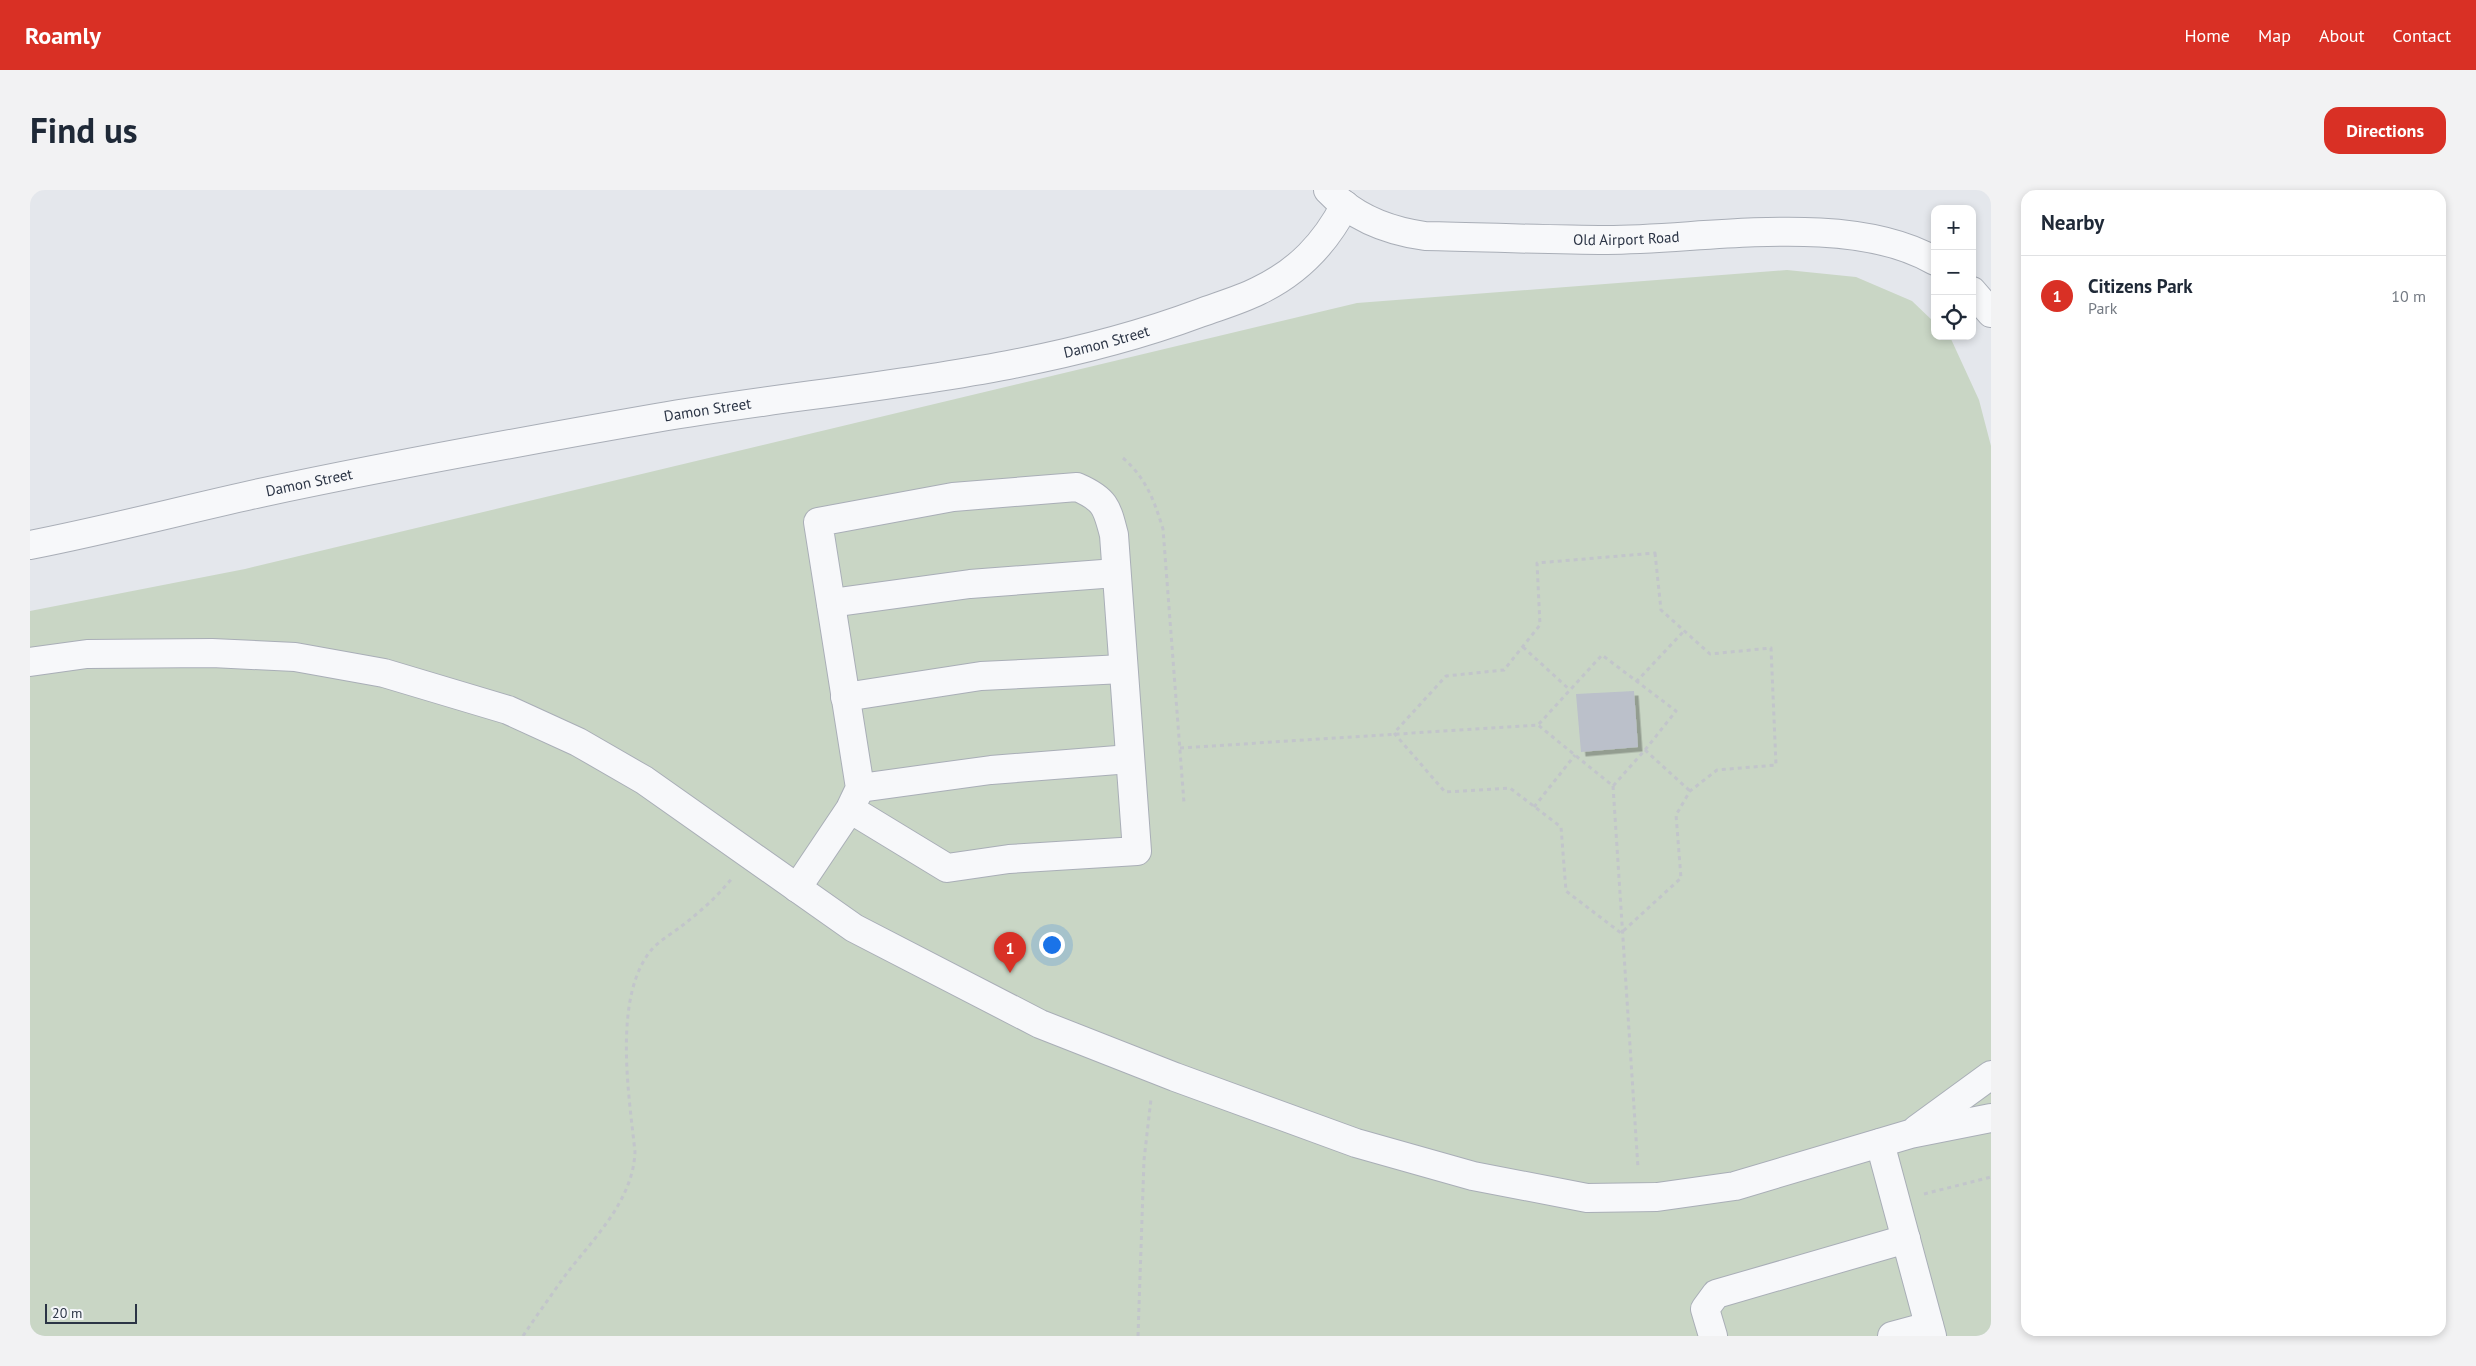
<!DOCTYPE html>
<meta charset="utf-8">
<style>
body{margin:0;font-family:"PT Sans",sans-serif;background:#f2f2f3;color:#1f2937}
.controls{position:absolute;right:15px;top:15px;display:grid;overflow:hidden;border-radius:10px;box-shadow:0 2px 8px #0003}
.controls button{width:45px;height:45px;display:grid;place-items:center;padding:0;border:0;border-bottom:1px solid #e0e1e3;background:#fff;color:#1f2937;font:25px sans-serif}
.scale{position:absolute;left:15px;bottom:12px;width:92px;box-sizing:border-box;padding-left:5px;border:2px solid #2b3445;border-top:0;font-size:14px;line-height:18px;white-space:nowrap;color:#2b3445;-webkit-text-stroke:4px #f4f6f9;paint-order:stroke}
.you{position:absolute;left:1021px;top:754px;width:18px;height:18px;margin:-12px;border:4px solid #fff;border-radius:50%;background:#1a73e8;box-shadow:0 0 0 8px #1a73e833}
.badge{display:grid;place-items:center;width:32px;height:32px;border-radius:50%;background:#d93025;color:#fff;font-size:16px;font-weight:700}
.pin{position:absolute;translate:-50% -41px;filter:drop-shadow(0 1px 2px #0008)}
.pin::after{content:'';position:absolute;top:26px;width:18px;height:15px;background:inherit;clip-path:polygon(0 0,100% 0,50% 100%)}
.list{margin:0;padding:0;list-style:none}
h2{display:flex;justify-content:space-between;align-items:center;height:65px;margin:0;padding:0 20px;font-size:21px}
h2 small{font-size:16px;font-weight:400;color:#747a83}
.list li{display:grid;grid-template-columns:32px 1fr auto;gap:15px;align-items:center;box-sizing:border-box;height:80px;padding:0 20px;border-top:1px solid #e0e1e3}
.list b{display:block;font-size:19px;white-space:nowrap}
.list p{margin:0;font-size:16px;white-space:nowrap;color:#747a83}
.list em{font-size:16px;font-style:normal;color:#747a83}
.icon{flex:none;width:28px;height:28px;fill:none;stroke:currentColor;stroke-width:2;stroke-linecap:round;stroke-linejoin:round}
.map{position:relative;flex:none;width:1961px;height:1146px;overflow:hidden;border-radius:15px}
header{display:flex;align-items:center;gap:30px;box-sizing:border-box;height:70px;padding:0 25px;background:#d93025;color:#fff}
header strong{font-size:24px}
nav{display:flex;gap:28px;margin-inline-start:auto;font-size:18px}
.intro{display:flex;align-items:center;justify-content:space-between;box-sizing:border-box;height:120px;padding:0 30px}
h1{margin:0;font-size:35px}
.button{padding:12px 22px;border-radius:15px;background:#d93025;color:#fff;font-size:18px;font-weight:700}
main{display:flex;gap:30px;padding:0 30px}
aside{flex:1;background:#fff;border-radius:15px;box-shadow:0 2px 8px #0003}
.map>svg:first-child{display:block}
.green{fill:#c9d6c5}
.building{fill:#bbc0ca;filter:url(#shadow)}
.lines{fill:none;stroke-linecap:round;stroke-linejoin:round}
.minor-casing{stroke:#a9aeb7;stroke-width:30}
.path{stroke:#c2c5cb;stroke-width:3;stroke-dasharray:4 4;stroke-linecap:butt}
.minor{stroke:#f7f8fa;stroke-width:28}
.labels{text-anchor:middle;stroke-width:4;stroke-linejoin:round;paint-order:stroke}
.street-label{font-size:15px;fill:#2b3445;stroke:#f4f6f9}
</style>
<header>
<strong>Roamly</strong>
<nav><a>Home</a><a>Map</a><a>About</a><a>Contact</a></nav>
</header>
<div class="intro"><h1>Find us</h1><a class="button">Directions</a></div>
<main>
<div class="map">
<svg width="1961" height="1146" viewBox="0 0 1961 1146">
<defs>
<filter id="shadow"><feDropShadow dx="4.5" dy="4.5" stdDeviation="0" flood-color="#0004"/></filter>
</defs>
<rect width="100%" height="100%" fill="#e4e7ec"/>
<polygon class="green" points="1757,80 1826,87 1882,111 1905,133 1905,146 1918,146 1921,149 1949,210 1961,256 1961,1146 0,1146 0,421 215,379 1327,113"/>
<polygon class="building" points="1604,501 1608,557 1551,562 1546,504"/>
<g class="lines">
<g class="minor-casing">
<g id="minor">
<path id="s1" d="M1298,0C1323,27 1359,41 1395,46C1456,47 1516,50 1577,50C1674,50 1819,21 1905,71"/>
<polyline points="1942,101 1961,123"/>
<path id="s2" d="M0,355C77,340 153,320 230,303C361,275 494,251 626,228C808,197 996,188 1170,123C1189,116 1210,110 1228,101C1268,82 1295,54 1315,15"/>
<polyline points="801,413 940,394 1086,383"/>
<polyline points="0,472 57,464 182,463 265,467 354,483 478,520 548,552 614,590 824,738 1010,834 1145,887 1326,953 1443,986 1557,1008 1627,1007 1705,996 1880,944 1961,928"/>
<polyline points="815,507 951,486 1093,479"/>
<polyline points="830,598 961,580 1100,569"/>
<path d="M767,698L820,619L830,598L788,332L923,307L1047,297C1075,309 1077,317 1084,345L1107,661L979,669L917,678L820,619"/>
<polyline points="1887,939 1961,885"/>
<polyline points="1850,953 1902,1146"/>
<polyline points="1683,1146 1675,1119 1686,1104 1876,1049"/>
<polyline points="1862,1146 1899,1136"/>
</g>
</g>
<g class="path">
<path d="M1093,268C1116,288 1124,310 1133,339L1154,613"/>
<polygon points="1625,363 1631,420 1680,464 1741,458 1746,575 1687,580 1660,601 1646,625 1651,688 1591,743 1536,701 1531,637 1480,598 1415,602 1364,543 1416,486 1474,480 1510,435 1507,373"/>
<polyline points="1493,457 1540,500"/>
<polyline points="1606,492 1654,441"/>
<polyline points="1150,558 1508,535 1572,465 1646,521 1615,560 1583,596 1508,535"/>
<polyline points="1615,560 1660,601"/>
<polyline points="1583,596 1608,978"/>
<polyline points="1504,617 1545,565"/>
<polyline points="1894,1004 1961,987"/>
<path d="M493,1146C507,1125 522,1104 537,1083C565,1047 603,1010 605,962C599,905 582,804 623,758C632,749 644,742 653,735C671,721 689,705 703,687"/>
<polyline points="1108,1146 1114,970 1121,909"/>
</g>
<use href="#minor" class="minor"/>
</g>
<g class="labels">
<g class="street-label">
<text dy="5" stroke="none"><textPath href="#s1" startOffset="311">Old Airport Road</textPath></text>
<text dy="5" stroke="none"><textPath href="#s2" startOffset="1096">Damon Street</textPath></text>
<text dy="5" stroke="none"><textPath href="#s2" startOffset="691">Damon Street</textPath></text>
<text dy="5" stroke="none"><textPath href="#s2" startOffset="286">Damon Street</textPath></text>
</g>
</g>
</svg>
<div class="controls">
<button>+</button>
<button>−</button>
<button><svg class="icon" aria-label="locate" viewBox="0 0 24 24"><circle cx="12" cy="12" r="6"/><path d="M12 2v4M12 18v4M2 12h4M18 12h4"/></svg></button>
</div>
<div class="scale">20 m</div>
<div class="you"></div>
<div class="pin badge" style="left:980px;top:783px">1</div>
</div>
<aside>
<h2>Nearby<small></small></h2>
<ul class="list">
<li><span class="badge">1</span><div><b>Citizens Park</b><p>Park</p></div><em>10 m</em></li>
</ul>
</aside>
</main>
